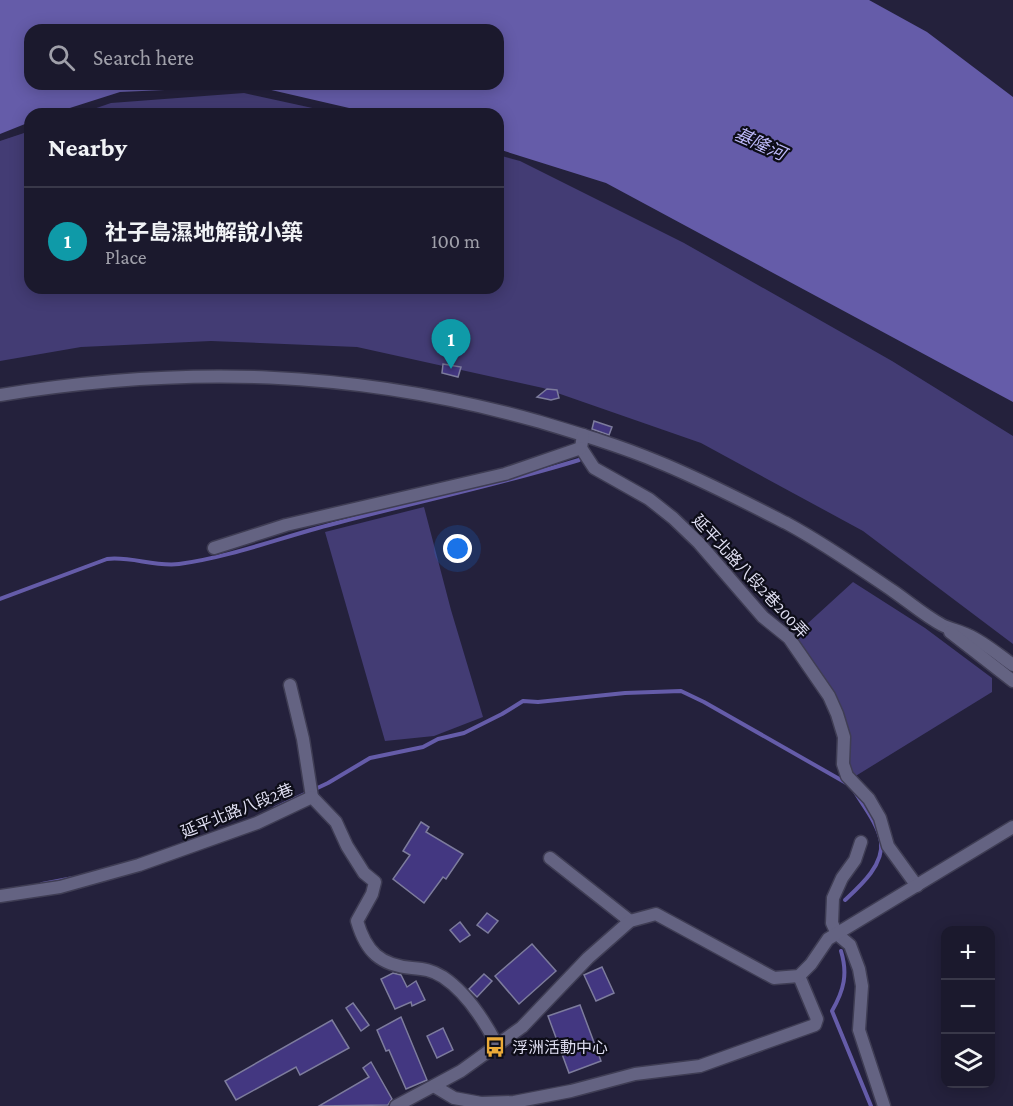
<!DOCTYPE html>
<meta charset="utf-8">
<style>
body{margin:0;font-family:"Crimson Pro","Noto Sans TC",serif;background:#282639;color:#f1f3f6}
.controls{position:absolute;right:18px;bottom:18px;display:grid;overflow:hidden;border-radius:12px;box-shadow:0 3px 15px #0003}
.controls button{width:54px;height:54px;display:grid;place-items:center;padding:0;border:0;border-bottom:2px solid #393849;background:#1b192d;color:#f1f3f6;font:30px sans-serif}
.you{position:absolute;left:458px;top:549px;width:21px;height:21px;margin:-15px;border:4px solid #fff;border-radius:50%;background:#1a73e8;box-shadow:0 0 0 9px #1a73e833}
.badge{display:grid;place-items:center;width:39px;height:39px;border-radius:50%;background:#ebaa39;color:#fff;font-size:20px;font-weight:700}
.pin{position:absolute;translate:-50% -50px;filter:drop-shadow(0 2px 3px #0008)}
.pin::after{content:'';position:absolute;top:32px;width:21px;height:18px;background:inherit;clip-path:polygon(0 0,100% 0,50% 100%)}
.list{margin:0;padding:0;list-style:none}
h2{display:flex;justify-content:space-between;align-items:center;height:78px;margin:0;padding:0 24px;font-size:26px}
h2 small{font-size:20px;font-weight:400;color:#a0a0aa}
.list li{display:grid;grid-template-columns:39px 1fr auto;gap:18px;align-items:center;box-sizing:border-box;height:108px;padding:0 24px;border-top:2px solid #393849}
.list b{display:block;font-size:22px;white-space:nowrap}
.list p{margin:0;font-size:20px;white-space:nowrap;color:#a0a0aa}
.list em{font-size:20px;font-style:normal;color:#a0a0aa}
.icon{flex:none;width:33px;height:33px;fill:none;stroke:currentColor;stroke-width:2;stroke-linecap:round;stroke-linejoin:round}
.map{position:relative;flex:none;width:1013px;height:1106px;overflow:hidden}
.search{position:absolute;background:#1b192d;box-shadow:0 3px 15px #0003;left:24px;top:24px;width:480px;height:66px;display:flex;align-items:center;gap:15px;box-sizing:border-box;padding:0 21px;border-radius:18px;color:#a0a0aa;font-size:22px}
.panel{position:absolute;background:#1b192d;box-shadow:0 3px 15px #0003;left:24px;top:108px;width:480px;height:186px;border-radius:18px}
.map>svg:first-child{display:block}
.green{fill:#433c74}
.water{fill:#655ca9;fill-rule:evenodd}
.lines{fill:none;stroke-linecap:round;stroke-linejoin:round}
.stream{stroke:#655ca9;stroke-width:4}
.building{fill:#433781;stroke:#7d7c9d;stroke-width:1.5}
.minor-casing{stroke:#3f3d54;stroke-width:15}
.minor{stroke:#646382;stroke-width:12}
.labels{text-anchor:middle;stroke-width:4.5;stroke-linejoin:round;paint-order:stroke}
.street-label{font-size:16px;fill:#dfdef1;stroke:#0d0d18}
.poi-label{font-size:16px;fill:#dfdef1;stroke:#0d0d18;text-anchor:start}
.water-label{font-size:18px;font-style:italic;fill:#bcb8f8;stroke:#0d0d18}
</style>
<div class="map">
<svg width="1013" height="1106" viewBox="0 0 1013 1106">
<rect width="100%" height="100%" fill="#24213c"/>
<g class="green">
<polygon points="244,93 340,114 79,114 111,103"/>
<polygon points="30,131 30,288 498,288 498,155 520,161 684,243 892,361 1013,436 1013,644 863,531 701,443 543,388 357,347 211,341 81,347 0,361 0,141"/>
<polygon points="424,507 451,610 483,717 434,736 385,741 325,532"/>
<polygon points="853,582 925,628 992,678 992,692 854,777 845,761 835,696 795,635"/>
</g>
<path class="water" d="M0,0H869L927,32L1013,97V402L606,183L498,149V114H375L254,86L120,92L51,114H30V122L0,134ZM30,30H498V84H30Z"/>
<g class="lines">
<g class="stream">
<path d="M0,599L107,559C131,556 154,567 179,564C231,557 282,537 333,524C415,502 498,485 579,460"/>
<polyline points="275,808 328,783 370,758 423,747 438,739 464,733 502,714 523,701 538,702 625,693 681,691 704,702 848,784"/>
<polyline points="42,884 73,878"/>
<path d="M845,900C860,886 884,865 881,842C878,824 864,807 855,792"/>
<path d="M841,951C848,974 844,990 832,1011L871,1106"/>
</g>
</g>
<g class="building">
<polygon points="443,364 461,367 458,377 442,373"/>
<polygon points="547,389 557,390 559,398 551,400 537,397"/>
<polygon points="594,421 612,427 609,435 592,429"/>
<polygon points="421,822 429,827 426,832 463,854 446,879 443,877 424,903 393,879 410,855 403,851"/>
<polygon points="487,913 498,921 488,933 477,925"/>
<polygon points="460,922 470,935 460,942 450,930"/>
<polygon points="532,944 556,971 519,1004 495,976"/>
<polygon points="602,967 614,993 596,1001 584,975"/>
<polygon points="393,973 401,975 407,987 416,981 425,1000 412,1006 411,1002 395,1009 381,979"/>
<polygon points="484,974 492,981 477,997 469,989"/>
<polygon points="353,1003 369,1025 361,1031 346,1008"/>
<polygon points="580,1005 601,1061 569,1073 548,1016"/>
<polygon points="401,1017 427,1080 406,1089 389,1050 386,1051 377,1030"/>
<polygon points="332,1020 349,1048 300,1075 296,1067 236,1100 225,1081"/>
<polygon points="443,1028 453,1050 437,1058 427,1036"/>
<polygon points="371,1062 392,1099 388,1105 319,1106 369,1077 363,1068"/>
</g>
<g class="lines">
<g class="minor-casing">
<g id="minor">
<path d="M0,395C186,365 355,370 537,421C577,433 618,445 656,461C701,479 745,502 788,524C825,544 859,568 893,591C909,602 925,616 942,625C950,629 960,631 968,635C984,642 999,655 1013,665"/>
<polyline points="583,435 581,448 594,468 649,499 673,518 699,543 763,617 789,638 829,696 837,714 844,737 843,764 847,776 869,799 880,818 888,846 917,886"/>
<polyline points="214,548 286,525 505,474 581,448"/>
<polyline points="950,632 1013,681"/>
<polyline points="290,685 303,739 312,797"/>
<path d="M312,797L336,822L347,846L364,873L375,882L372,894L357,921C366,952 380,965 412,968C424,969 432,970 443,977C467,993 484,1020 497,1045"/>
<polyline points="861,842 855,860 842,878 833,898 832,923 837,934 850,945 859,969 862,986 859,1030 884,1106"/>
<polyline points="550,858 630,921"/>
<polyline points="0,896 60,887 139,865 257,823 312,797"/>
<polyline points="434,1086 454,1098 481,1103 514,1102 571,1091 635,1074 700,1066 815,1025 817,1019 799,976"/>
<polyline points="396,1106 461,1071 522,1027 588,958 630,921 656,914 774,978 799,976 811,964 828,939 1013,827"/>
</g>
</g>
<use href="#minor" class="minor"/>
</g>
<defs>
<g id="bus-bare" transform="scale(1.62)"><path d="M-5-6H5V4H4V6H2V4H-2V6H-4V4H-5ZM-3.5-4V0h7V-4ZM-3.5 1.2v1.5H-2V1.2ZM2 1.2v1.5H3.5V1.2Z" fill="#ebaa39" stroke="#0d0d18" stroke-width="2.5" paint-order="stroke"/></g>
</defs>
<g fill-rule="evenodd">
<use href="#bus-bare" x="495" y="1047"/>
</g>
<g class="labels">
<g class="street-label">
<text transform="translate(751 576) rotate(47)" y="6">延平北路八段2巷200弄</text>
<text transform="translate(237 810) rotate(-22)" y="6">延平北路八段2巷</text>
</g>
<g class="poi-label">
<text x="512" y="1053">浮洲活動中心</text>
</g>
<g class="water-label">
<text transform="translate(760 144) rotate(24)" y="6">基隆河</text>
</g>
</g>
</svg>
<div class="controls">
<button>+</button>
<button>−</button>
<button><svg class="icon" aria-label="layers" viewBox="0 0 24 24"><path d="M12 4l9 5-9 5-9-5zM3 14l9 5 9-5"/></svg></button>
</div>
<div class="you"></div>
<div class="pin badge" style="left:451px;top:369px;background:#0f9aa8">1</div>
<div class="search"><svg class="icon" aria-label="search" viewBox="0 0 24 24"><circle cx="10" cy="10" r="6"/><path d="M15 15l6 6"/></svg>Search here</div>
<section class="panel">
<h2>Nearby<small></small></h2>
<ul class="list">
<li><span class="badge" style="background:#0f9aa8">1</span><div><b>社子島濕地解說小築</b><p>Place</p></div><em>100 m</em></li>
</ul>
</section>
</div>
